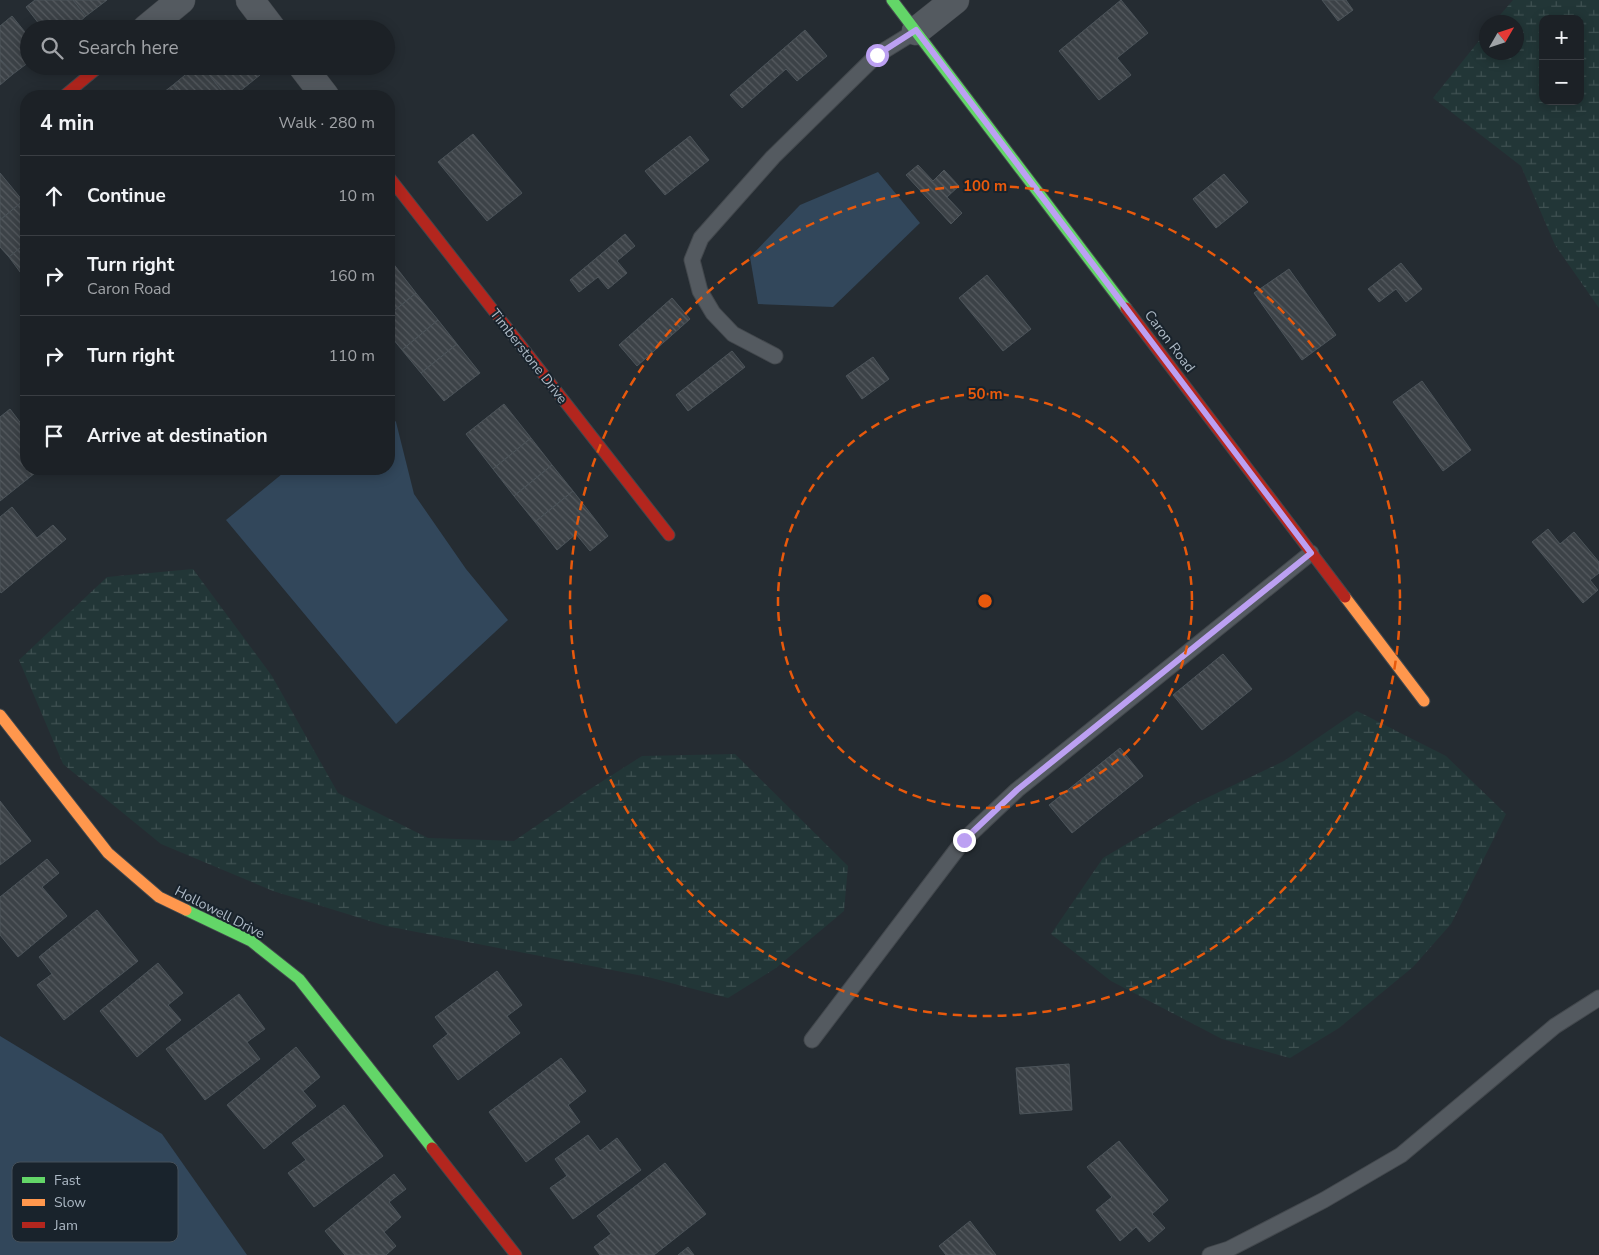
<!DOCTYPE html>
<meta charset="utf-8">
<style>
body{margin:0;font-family:"Nunito Sans",sans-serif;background:#25292e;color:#f1f3f6}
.controls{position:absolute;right:15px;top:15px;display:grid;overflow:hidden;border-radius:10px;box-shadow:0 2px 12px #0003}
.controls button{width:45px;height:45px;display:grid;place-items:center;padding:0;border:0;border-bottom:1px solid #3a3e43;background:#1c2126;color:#f1f3f6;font:25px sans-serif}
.compass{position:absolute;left:1479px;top:15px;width:45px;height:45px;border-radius:50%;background:#1c2126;box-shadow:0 2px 12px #0003;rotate:51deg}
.stop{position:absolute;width:15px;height:15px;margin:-11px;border:4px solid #bca0f2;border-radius:50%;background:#fff}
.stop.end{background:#bca0f2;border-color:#fff;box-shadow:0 1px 5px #0008}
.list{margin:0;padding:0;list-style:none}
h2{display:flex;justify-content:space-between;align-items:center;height:65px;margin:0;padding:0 20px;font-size:21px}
h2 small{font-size:16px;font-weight:400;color:#a0a3a7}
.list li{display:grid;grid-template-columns:32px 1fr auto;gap:15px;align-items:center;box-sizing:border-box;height:80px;padding:0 20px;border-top:1px solid #3a3e43}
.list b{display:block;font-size:19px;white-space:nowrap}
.list p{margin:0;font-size:16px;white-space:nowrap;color:#a0a3a7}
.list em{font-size:16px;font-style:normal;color:#a0a3a7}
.icon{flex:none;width:28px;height:28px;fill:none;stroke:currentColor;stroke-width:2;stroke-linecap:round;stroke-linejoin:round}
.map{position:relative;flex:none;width:1599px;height:1255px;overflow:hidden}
.search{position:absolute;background:#1c2126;box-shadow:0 2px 12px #0003;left:20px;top:20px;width:375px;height:55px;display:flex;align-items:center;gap:12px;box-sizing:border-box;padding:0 18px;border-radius:28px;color:#a0a3a7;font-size:19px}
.panel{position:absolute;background:#1c2126;box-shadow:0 2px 12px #0003;left:20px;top:90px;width:375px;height:385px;border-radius:20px}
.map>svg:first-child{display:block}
.wetland{fill:url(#wetland-marsh);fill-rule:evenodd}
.water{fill:#32475b}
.building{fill:url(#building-back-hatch);stroke:#4c545a}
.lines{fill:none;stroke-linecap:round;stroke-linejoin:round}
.lane-casing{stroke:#43484d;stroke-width:17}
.street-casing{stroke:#43484d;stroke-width:29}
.fast-casing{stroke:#43484d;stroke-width:13}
.slow-casing{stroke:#43484d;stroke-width:13}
.jam-casing{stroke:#43484d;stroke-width:13}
.lane{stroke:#545a60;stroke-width:15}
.street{stroke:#545a60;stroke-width:28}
.fast{stroke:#63d668;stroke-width:11}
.slow{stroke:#ff974d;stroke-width:11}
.jam{stroke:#b3261e;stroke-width:11}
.route{stroke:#bca0f2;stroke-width:6}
.ring{fill:none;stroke:#e8590c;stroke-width:2.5;stroke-dasharray:9 6}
.labels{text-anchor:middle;stroke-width:4;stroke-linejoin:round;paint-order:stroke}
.street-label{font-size:14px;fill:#adb9c5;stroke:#19232c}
.key{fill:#19232c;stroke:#45505a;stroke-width:1}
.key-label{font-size:14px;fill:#adb9c5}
.centre{fill:#e8590c;stroke:#19232c;stroke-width:2.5}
.ring-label{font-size:15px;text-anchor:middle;font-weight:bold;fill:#e8590c;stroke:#19232c;stroke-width:4;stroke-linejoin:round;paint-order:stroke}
</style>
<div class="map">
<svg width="1599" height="1255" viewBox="0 0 1599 1255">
<defs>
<pattern id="wetland-marsh" width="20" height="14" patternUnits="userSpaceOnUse" patternTransform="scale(1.25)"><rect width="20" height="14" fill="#223637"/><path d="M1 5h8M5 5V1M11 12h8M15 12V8" fill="none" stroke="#3f5152"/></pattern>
<pattern id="building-back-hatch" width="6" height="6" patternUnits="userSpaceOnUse" patternTransform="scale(1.25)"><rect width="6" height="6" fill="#3c4247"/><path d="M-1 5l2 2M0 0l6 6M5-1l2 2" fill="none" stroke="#565b60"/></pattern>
</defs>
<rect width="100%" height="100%" fill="#252c32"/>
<g class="wetland">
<path d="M1513,0H1599V308L1555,245L1521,166L1433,98L1486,32V52H1516V22H1494ZM1543,19H1580V101H1543Z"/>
<polygon points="193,569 272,676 338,793 428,838 514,841 587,791 642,756 735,754 848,866 844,911 776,968 728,998 648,977 386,926 273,891 161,844 63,764 19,660 107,577"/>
<polygon points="1357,711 1446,756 1506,814 1451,924 1413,967 1339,1028 1290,1058 1222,1039 1111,981 1051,934 1103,858 1194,804 1284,761"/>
</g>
<g class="water">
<polygon points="878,172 920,223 833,307 758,304 750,257 800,205"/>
<polygon points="389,413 396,422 414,494 466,569 508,620 396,724 226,520 288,469 389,469"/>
<polygon points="0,1036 162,1134 247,1255 0,1255"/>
</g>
<g class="building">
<polygon points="35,0 73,0 86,16 71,29 43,29 26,7"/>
<polygon points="73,0 107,0 86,16"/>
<polygon points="1121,0 1148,33 1117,58 1131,75 1099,100 1059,51"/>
<polygon points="1322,0 1346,0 1353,10 1338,21"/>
<polygon points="12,16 29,37 29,62 13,74 0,59 0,26"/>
<polygon points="805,30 827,56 797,81 786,69 742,108 730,95"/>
<polygon points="0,59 13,74 0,85"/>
<polygon points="196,66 202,66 226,96 182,96 173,85"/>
<polygon points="202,66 252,66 260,75 234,96 226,96"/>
<polygon points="173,85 182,96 159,96"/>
<polygon points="473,134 522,193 487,221 438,162"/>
<polygon points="690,136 709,160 665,195 645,171"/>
<polygon points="918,165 933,181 944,170 959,186 947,197 962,213 951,224 906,175"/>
<polygon points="0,173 23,201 0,220"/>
<polygon points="1224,174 1248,202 1216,228 1193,199"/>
<polygon points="23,201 26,204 26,243 9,257 0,247 0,220"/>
<polygon points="625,234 635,246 617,261 627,273 608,289 598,277 579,292 570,280"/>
<polygon points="26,243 26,280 9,257"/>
<polygon points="392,262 416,293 389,315 389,265"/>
<polygon points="1401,263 1422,289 1406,302 1396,289 1379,302 1368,289"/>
<polygon points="1289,269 1336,335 1302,360 1254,293"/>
<polygon points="987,275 1031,329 1003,351 959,298"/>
<polygon points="416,293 438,320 402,350 389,334 389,315"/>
<polygon points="672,298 690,319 637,366 619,345"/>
<polygon points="438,320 457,344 421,373 402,350"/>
<polygon points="457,344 480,373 444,401 421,373"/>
<polygon points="732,351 745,367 688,411 676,395"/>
<polygon points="873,357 889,379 862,399 846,376"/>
<polygon points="1422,381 1471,450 1443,471 1393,402"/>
<polygon points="504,404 531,438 493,469 466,434"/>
<polygon points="10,409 26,430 26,452 22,456 26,462 26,469 32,469 35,473 0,501 0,417"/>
<polygon points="531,438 552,465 514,496 493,469"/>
<polygon points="552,465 573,491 535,522 514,496"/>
<polygon points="573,491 608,536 590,551 576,534 557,550 535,522"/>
<polygon points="12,507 37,538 53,525 66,539 1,593 0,591 0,517"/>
<polygon points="1548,529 1560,544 1574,532 1599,562 1599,573 1590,580 1598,590 1583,603 1532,542"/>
<polygon points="1223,654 1252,689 1202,730 1173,695"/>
<polygon points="1120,748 1143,776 1072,833 1049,805"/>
<polygon points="0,801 31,841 0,865"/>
<polygon points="47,859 59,873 42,887 67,916 18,957 0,935 0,897"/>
<polygon points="97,910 138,961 64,1020 37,985 52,974 39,957"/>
<polygon points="158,963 183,993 168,1005 181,1020 137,1057 100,1011"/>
<polygon points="497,971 522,1005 507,1016 520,1033 458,1080 433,1046 448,1034 435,1017"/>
<polygon points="239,994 265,1029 247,1042 260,1059 205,1100 166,1049"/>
<polygon points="296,1047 320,1077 303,1091 316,1106 264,1149 227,1105"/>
<polygon points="561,1058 586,1091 568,1105 580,1122 526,1162 489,1112"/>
<polygon points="1069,1064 1072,1110 1020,1114 1016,1068"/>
<polygon points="344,1105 383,1156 314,1207 288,1173 306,1160 292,1143"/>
<polygon points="588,1135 600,1151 617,1138 641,1170 573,1219 550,1188 567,1176 555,1159"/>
<polygon points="1119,1141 1168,1200 1152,1214 1165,1228 1149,1242 1136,1227 1120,1241 1096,1210 1112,1197 1087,1167"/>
<polygon points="665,1163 706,1214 654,1255 600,1255 594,1247 611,1234 597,1216"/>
<polygon points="394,1174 406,1189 389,1202 401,1217 384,1232 396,1246 386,1255 345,1255 325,1231"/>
<polygon points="970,1221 996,1255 946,1255 939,1246"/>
<polygon points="688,1247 694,1255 678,1255"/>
</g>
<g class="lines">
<g class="lane-casing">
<g id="lane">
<polyline points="775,356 733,334 713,313 700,291 692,260 701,238 773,157 877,55 916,31"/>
<polyline points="812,1040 964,840 1017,790 1311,553"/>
<polyline points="1210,1255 1229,1249 1324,1200 1401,1155 1555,1026 1599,998"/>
</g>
</g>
<g class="street-casing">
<g id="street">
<polyline points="250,0 272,29"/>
<polyline points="146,29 181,0"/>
<polyline points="916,31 955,0"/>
<polyline points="302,66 325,96"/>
</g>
</g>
<g class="fast-casing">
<g id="fast">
<polyline points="892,0 1126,308"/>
<polyline points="186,910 251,941 299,979 432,1148"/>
</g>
</g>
<g class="slow-casing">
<g id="slow">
<polyline points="1345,597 1424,701"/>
<polyline points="0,715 108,853 159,897 186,910"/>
</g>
</g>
<g class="jam-casing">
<g id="jam">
<polyline points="64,96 100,66"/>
<polyline points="389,177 669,535"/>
<polyline points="1126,308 1345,597"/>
<polyline points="432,1148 516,1255"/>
</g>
</g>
<use href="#lane" class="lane"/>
<use href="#street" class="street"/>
<use href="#fast" class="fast"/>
<use href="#slow" class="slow"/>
<use href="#jam" class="jam"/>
</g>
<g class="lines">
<polyline class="route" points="877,55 916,30 1311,553 1017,790 964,840"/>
</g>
<g class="ring">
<circle cx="985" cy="601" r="207"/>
<circle cx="985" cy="601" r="415"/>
</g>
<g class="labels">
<g class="street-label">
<text transform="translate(1170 341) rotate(53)" y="5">Caron Road</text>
<text transform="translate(529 356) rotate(52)" y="5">Timberstone Drive</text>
<text transform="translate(220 912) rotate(27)" y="5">Hollowell Drive</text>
</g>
</g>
<rect x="12" y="1162" width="166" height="80" rx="8" class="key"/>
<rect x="22" y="1177" width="23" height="6" fill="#63d668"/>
<rect x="22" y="1199" width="23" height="7" fill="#ff974d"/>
<rect x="22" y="1222" width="23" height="6" fill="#b3261e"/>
<g class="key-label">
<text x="54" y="1185">Fast</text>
<text x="54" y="1207">Slow</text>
<text x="54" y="1230">Jam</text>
</g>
<circle cx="985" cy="601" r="8" class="centre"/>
<g class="ring-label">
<text x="985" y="191">100 m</text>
<text x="985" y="399">50 m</text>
</g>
</svg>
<div class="controls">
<button>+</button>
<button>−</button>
</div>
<svg class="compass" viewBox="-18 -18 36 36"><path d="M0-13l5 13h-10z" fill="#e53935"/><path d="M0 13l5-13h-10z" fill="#a0a3a7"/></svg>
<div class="stop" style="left:877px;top:55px"></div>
<div class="stop end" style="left:964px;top:840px"></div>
<div class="search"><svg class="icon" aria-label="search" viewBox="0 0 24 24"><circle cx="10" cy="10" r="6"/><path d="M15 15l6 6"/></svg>Search here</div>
<section class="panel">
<h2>4 min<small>Walk · 280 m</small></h2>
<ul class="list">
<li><svg class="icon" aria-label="ahead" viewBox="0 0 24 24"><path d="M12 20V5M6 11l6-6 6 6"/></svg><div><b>Continue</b></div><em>10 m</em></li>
<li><svg class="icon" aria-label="right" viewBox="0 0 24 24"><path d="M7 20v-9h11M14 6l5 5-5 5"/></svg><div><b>Turn right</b><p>Caron Road</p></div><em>160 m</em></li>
<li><svg class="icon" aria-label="right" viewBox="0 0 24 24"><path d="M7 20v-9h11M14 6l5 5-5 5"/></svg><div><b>Turn right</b></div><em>110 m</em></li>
<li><svg class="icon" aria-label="arrive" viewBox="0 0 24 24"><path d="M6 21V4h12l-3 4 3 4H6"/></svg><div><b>Arrive at destination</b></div></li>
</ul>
</section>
</div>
